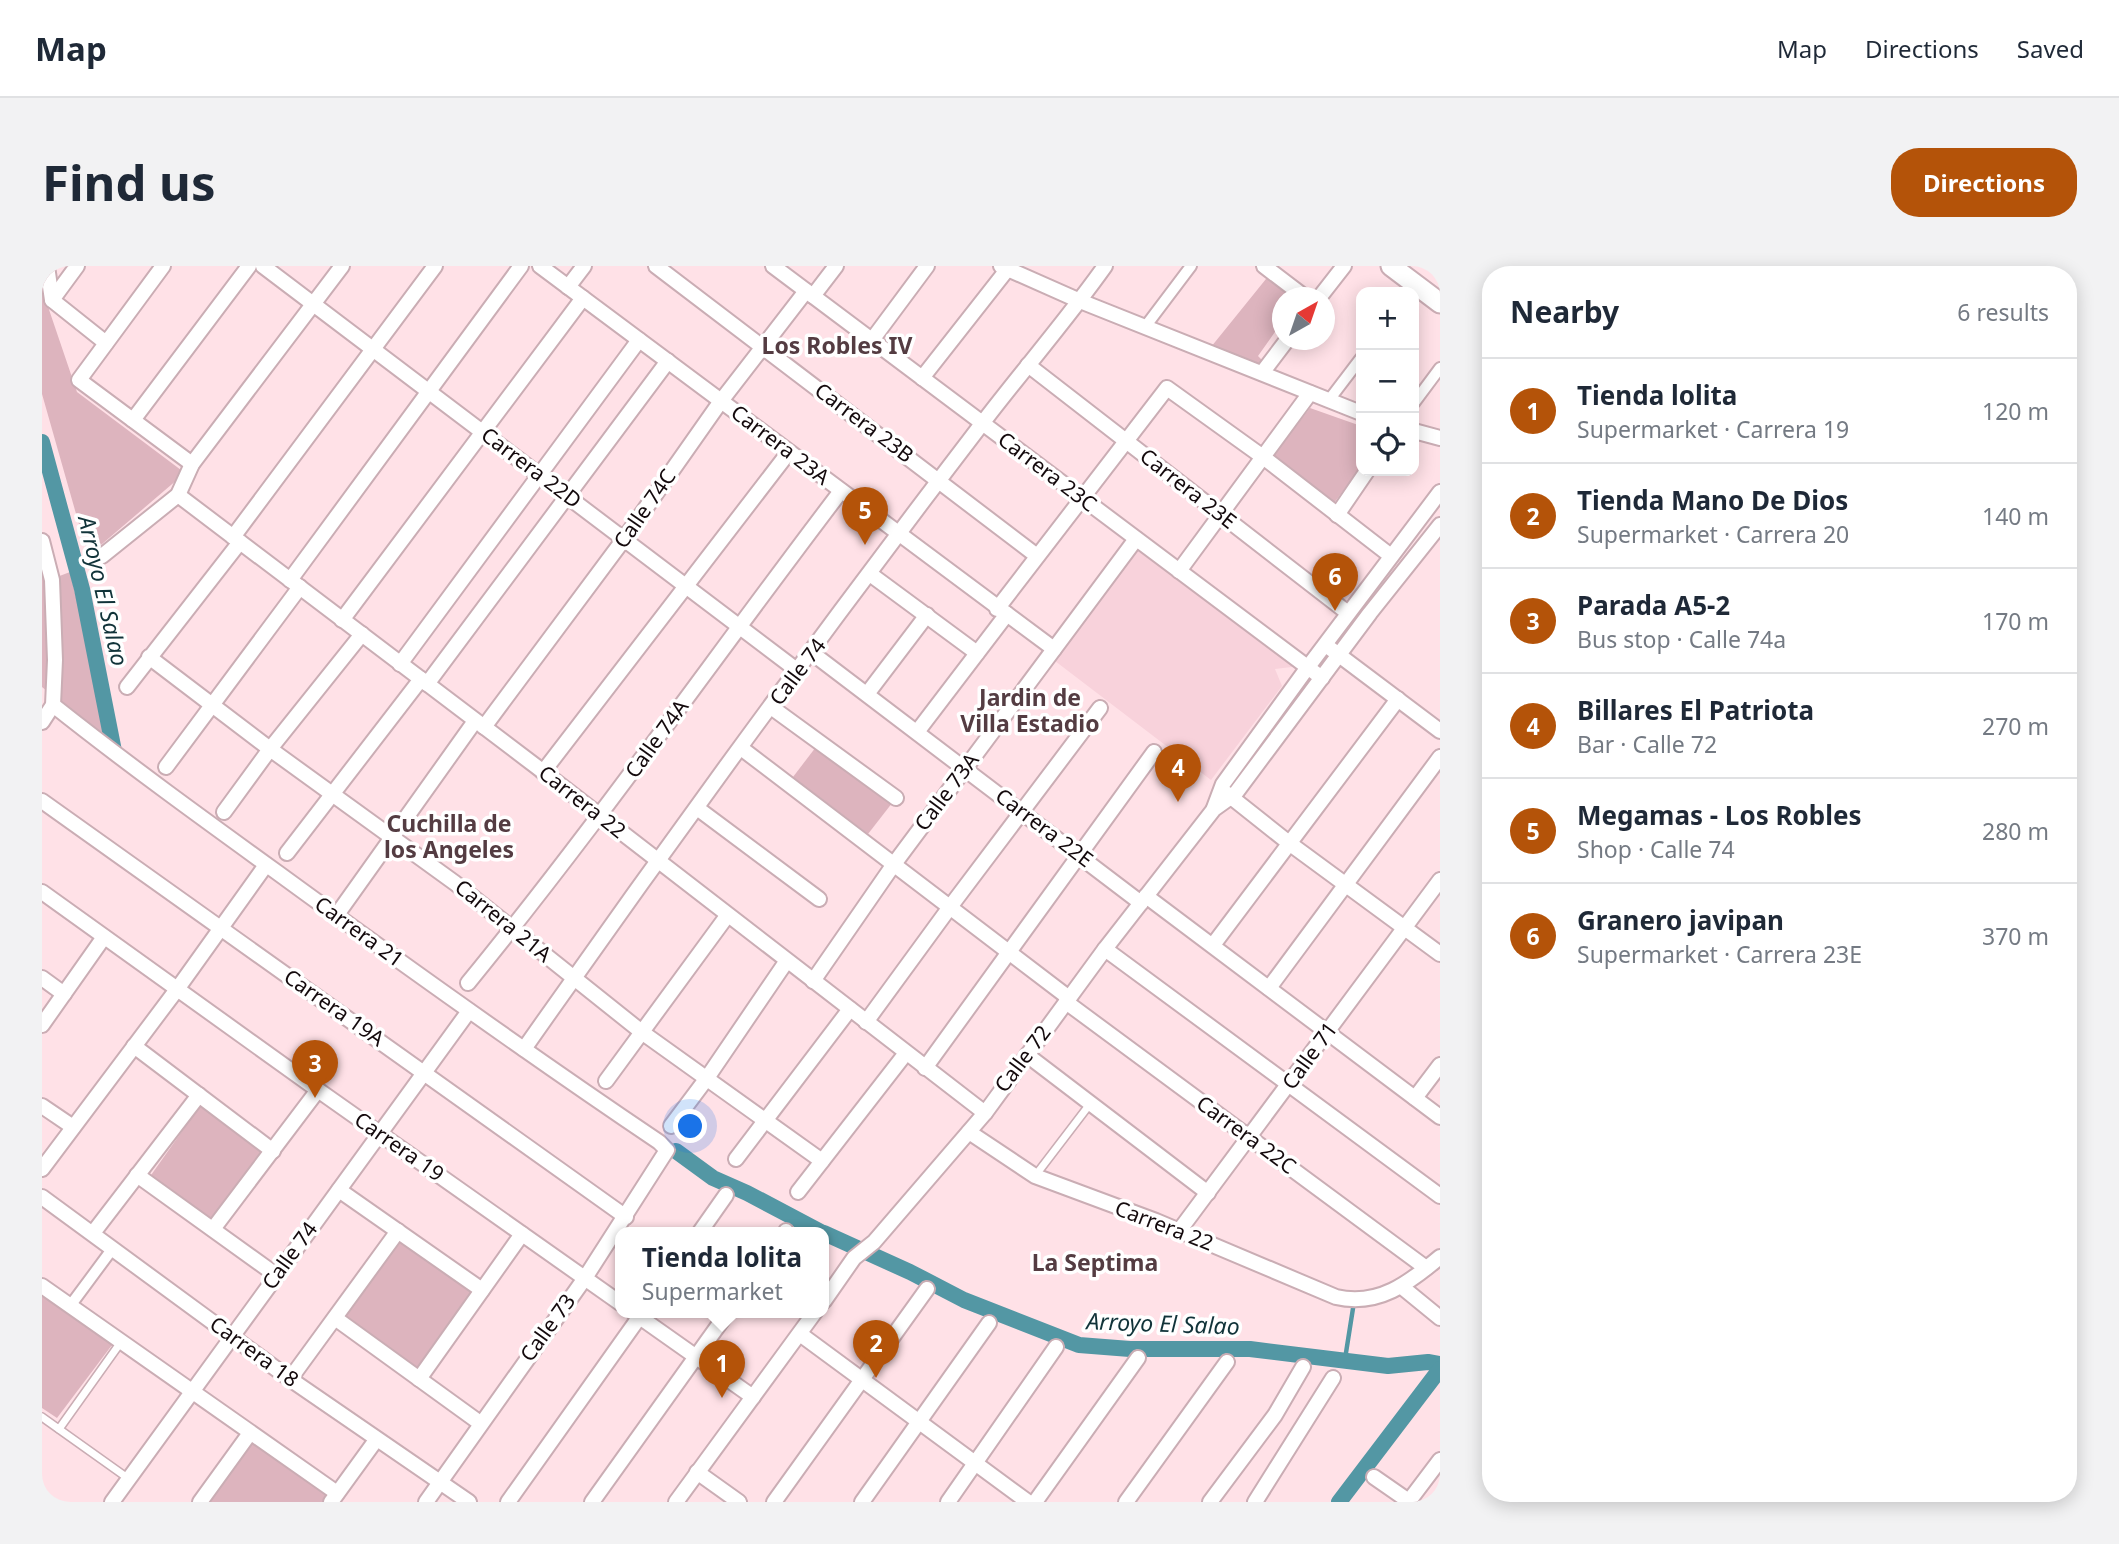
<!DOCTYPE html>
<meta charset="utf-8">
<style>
body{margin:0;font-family:"Noto Sans",sans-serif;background:#f2f2f3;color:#1f2937}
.controls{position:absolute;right:21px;top:21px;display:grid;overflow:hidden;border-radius:14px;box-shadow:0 4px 18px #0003}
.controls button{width:63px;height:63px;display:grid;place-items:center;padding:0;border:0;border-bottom:2px solid #e0e1e3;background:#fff;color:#1f2937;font:35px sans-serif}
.compass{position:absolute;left:1230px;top:21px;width:63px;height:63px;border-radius:50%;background:#fff;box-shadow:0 4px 18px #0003;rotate:40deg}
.you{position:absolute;left:649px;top:861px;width:24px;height:24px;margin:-18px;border:5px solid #fff;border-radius:50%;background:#1a73e8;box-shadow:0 0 0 10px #1a73e833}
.badge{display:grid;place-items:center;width:46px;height:46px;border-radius:50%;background:#b45309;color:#fff;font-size:23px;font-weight:700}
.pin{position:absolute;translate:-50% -58px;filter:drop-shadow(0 2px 4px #0008)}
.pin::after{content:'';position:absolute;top:37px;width:24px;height:21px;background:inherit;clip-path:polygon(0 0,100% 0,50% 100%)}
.popup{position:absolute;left:573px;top:961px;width:214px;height:91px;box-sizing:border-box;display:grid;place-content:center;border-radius:14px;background:#fff;filter:drop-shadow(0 2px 5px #0005);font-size:23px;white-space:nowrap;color:#747a83}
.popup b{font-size:26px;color:#1f2937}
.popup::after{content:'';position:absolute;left:50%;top:100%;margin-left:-14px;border:14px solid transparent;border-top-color:#fff}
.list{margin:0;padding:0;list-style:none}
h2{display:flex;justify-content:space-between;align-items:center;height:91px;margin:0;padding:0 28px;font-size:30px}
h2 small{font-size:23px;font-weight:400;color:#747a83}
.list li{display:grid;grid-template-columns:46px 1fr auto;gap:21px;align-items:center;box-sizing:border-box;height:105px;padding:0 28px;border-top:2px solid #e0e1e3}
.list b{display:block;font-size:26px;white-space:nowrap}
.list p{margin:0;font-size:23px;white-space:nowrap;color:#747a83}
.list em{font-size:23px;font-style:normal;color:#747a83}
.icon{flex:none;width:38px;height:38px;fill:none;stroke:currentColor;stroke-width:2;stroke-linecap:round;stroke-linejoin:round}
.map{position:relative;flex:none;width:1398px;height:1236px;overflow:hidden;border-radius:28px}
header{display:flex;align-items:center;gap:42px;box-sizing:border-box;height:98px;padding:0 35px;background:#fff;border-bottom:2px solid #e0e1e3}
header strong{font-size:33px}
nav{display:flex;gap:38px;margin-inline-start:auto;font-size:24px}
.intro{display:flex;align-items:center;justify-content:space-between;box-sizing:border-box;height:168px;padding:0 42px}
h1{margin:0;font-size:49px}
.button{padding:18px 32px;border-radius:28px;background:#b45309;color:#fff;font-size:24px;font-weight:700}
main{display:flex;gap:42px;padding:0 42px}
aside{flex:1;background:#fff;border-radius:28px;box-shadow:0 4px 18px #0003}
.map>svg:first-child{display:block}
.built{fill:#f8d2db}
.green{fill:#ddb4be}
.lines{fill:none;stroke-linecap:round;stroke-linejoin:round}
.stream{stroke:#5397a4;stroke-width:4.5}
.canal{stroke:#5397a4;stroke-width:16}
.service-casing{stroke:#caadb4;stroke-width:10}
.pedestrian-casing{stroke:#caadb4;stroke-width:14}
.minor-casing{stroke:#caadb4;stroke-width:18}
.tertiary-casing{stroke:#caadb4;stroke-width:23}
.service{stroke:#fff;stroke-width:7}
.pedestrian{stroke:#fff;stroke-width:10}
.minor{stroke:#fff;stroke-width:14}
.tertiary{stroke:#fff;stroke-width:19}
.labels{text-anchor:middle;stroke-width:7;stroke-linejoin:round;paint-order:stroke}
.street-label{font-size:21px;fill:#13090c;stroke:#fff}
.neighbourhood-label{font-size:23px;font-weight:bold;fill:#543c42;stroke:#fff}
.water-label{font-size:23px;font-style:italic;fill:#113339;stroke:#fff}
</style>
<header>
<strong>Map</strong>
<nav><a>Map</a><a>Directions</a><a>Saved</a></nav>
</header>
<div class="intro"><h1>Find us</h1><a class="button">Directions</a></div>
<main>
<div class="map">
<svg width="1398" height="1236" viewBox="0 0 1398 1236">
<rect width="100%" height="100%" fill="#ffe1e7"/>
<polygon class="built" points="1098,281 1258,400 1233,403 1240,420 1169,514 1013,395"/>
<g class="green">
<polygon points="1228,8 1257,31 1240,32 1240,56 1216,90 1222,96 1218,102 1169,81"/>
<polygon points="0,23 35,126 143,207 46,290 0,128"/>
<polygon points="1268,142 1319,160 1319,201 1292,237 1230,191"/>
<polygon points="0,292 7,314 28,306 68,476 0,421"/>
<polygon points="777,477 854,532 826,568 751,511"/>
<polygon points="160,837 223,882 169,957 107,912"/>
<polygon points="356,970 434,1026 378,1106 298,1050"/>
<polygon points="0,1030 70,1079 15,1152 0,1142"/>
<polygon points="210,1173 289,1229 284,1236 165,1236"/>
</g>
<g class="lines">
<polyline class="stream" points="1303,1093 1312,1036"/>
<g class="canal">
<polyline points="0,176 40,323 72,485"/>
<polyline points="634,885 671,912 705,927 779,966"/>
<polyline points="782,967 868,1006 922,1034 1037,1079 1088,1083 1208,1083 1346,1100 1386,1096 1398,1098"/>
<polyline points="1297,1236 1398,1103"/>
</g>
<g class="service-casing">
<g id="service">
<polyline points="993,910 1048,838"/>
<polyline points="0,1151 87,1213"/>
<polyline points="17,1163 79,1076"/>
</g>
</g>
<g class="pedestrian-casing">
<g id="pedestrian">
<polyline points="1103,61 1149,0"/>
<polyline points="1287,134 1319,92"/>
<polyline points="1372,137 1398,102"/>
<polyline points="28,1040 71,982"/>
</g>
</g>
<g class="minor-casing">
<g id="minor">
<polyline points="5,0 10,34 64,77"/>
<polyline points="121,0 37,114 150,198"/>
<polyline points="221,0 756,405"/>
<polyline points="498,0 1012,383"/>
<polyline points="614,0 995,290"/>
<polyline points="731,0 1280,412"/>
<polyline points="959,0 1038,35 1319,147"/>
<polyline points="1222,0 1264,32"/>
<polyline points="526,21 542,0"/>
<polyline points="771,30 794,0"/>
<polyline points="1277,32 1302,0"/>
<polyline points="10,34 35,0"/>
<polyline points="830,74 885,0"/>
<polyline points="986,99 1306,347"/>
<polyline points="1220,107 1245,74"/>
<polyline points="880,112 968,0"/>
<polyline points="91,154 207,0"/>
<polyline points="1372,165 1398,172"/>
<polyline points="136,229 495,501 943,847"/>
<polyline points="1295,249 1325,205"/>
<polyline points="191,271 393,0"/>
<polyline points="0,275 10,314 13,394 11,439 0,456"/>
<polyline points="60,290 136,229 150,198 300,0"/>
<polyline points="1137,305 1268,127"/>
<polyline points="828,308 935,387"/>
<polyline points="248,314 479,0"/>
<polyline points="955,343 1125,122 1221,191 1349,290"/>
<polyline points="300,354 541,32"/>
<polyline points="1289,383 1398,465"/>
<polyline points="770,387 1099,637"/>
<polyline points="107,391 228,483 413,617 601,767 780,895"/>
<polyline points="358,398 597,74"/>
<polyline points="385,418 626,95"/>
<polyline points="85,421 198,276"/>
<polyline points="825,428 885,349"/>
<path d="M11,439C84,497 160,552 236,607C362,699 488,789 617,876L625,884L543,1012L384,1236"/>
<polyline points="729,441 854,532"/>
<polyline points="442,461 582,273 679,135 764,25"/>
<polyline points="875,466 965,348"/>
<polyline points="699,482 1027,732"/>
<polyline points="124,501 258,321"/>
<polyline points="501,506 747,186"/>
<polyline points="1184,527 1247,577 1398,688"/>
<polyline points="0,535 584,951"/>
<polyline points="655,542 777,633"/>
<polyline points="1172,542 1181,518 1266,401 1398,226"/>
<polyline points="182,546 228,483 320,368"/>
<polyline points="245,587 379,413"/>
<polyline points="0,626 276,824 578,1037"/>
<polyline points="1104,630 1398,851"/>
<polyline points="294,650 433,455"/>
<polyline points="1171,679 1356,433"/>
<polyline points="1063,683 1398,930"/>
<polyline points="0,712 22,728"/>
<polyline points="771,715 852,598 1094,273"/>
<path d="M426,717C556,558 674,389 799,225"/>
<polyline points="1227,722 1398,491"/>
<polyline points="1024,736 1384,1002"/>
<polyline points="824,756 908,641 1058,442"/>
<polyline points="0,759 62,671"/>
<polyline points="92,780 231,885"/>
<path d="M482,783C630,572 783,363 939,159C980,105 1024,55 1063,0"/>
<polyline points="985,789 1166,927"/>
<polyline points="883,802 1112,486"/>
<polyline points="564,815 685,650"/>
<polyline points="1373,832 1398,799"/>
<polyline points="0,840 31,861"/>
<polyline points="629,860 665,812 744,696"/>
<path d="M927,866L993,910L1114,955L1294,1031C1336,1041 1367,1017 1398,991"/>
<polyline points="694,893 808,743"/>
<polyline points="0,903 136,722 224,599"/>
<polyline points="95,909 234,1009"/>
<polyline points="297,924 440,1024"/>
<polyline points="756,926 864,787"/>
<polyline points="0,931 248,1113 427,1236"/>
<polyline points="171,963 276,824"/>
<polyline points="1137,965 1398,614"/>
<polyline points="658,966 684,929"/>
<polyline points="744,966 744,965"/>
<polyline points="51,967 157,829"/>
<polyline points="0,1020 295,1227"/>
<polyline points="1360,1021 1398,1052"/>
<polyline points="782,1035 812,992 832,976 943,847 1063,683 1172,543 1193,528 1328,347 1398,259"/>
<polyline points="592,1047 711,1131"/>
<polyline points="293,1052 438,1157"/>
<polyline points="758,1068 986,1236"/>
<polyline points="248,1113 356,965"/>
<polyline points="377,1113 480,968"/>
<polyline points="655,1206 697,1236"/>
<polyline points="1332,1211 1368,1236"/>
<polyline points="1367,1235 1398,1194"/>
<polyline points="70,1236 427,745"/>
<polyline points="158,1236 208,1167"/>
<polyline points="289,1236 334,1174"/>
<polyline points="466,1236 601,1046"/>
<polyline points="550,1236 686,1046"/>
<polyline points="634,1236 773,1046"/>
<polyline points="732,1236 885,1023"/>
<polyline points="820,1236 947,1057"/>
<polyline points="906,1236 1014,1081"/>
<polyline points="993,1236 1096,1092"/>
<polyline points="1084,1236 1185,1096"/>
<polyline points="1168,1236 1233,1149 1261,1101"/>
<polyline points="1213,1236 1291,1112"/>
</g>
</g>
<g class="tertiary-casing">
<polyline id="tertiary" points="1349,0 1398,37"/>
</g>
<use href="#service" class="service"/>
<use href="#pedestrian" class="pedestrian"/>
<use href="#minor" class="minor"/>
<use href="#tertiary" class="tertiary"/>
</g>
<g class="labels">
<g class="street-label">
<text transform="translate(822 157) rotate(37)" y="7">Carrera 23B</text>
<text transform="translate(738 179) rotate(37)" y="7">Carrera 23A</text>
<text transform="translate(489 202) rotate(37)" y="7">Carrera 22D</text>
<text transform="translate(1005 206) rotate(37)" y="7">Carrera 23C</text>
<text transform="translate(1146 223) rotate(38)" y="7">Carrera 23E</text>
<text transform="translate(603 243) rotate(-55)" y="7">Calle 74C</text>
<text transform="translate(756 406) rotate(-53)" y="7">Calle 74</text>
<text transform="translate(615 473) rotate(-54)" y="7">Calle 74A</text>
<text transform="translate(905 526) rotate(-53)" y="7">Calle 73A</text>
<text transform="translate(540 536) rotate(38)" y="7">Carrera 22</text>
<text transform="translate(1002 562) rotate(37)" y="7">Carrera 22E</text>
<text transform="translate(461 655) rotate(39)" y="7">Carrera 21A</text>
<text transform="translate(317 666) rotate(36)" y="7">Carrera 21</text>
<text transform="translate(292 742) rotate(35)" y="7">Carrera 19A</text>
<text transform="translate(1268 790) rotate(-54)" y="7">Calle 71</text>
<text transform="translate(981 793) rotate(-53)" y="7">Calle 72</text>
<text transform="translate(1204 869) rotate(36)" y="7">Carrera 22C</text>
<text transform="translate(357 881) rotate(35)" y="7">Carrera 19</text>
<text transform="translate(1122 960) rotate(21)" y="7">Carrera 22</text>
<text transform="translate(248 990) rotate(-54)" y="7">Calle 74</text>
<text transform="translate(506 1062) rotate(-54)" y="7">Calle 73</text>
<text transform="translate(212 1086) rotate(36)" y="7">Carrera 18</text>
</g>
<g class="neighbourhood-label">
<text x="795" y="88">Los Robles IV</text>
<text x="988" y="440">Jardin de<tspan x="988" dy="26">Villa Estadio</tspan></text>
<text x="407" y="566">Cuchilla de<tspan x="407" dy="26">los Angeles</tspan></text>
<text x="1053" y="1005">La Septima</text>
</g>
<g class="water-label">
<text transform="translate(61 325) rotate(77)" y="8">Arroyo El Salao</text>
<text transform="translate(1121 1058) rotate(2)" y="8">Arroyo El Salao</text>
</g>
</g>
</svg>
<div class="controls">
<button>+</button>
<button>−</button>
<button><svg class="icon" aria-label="locate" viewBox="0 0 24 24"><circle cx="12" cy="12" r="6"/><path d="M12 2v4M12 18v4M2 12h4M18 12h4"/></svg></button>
</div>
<svg class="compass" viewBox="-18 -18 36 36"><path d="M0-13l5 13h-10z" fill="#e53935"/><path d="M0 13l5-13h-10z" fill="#747a83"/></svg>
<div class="you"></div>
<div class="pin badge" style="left:680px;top:1132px">1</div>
<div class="popup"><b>Tienda lolita</b>Supermarket</div>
<div class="pin badge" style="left:834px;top:1112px">2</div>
<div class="pin badge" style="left:273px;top:832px">3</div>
<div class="pin badge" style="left:1136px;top:536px">4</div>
<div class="pin badge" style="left:823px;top:279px">5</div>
<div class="pin badge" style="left:1293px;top:345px">6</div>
</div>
<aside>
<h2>Nearby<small>6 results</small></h2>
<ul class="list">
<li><span class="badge">1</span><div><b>Tienda lolita</b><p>Supermarket · Carrera 19</p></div><em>120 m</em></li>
<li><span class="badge">2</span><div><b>Tienda Mano De Dios</b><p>Supermarket · Carrera 20</p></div><em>140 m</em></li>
<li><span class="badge">3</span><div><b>Parada A5-2</b><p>Bus stop · Calle 74a</p></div><em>170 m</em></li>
<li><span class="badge">4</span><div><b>Billares El Patriota</b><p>Bar · Calle 72</p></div><em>270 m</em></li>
<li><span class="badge">5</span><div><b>Megamas - Los Robles</b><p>Shop · Calle 74</p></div><em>280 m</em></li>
<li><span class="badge">6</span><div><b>Granero javipan</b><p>Supermarket · Carrera 23E</p></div><em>370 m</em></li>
</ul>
</aside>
</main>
